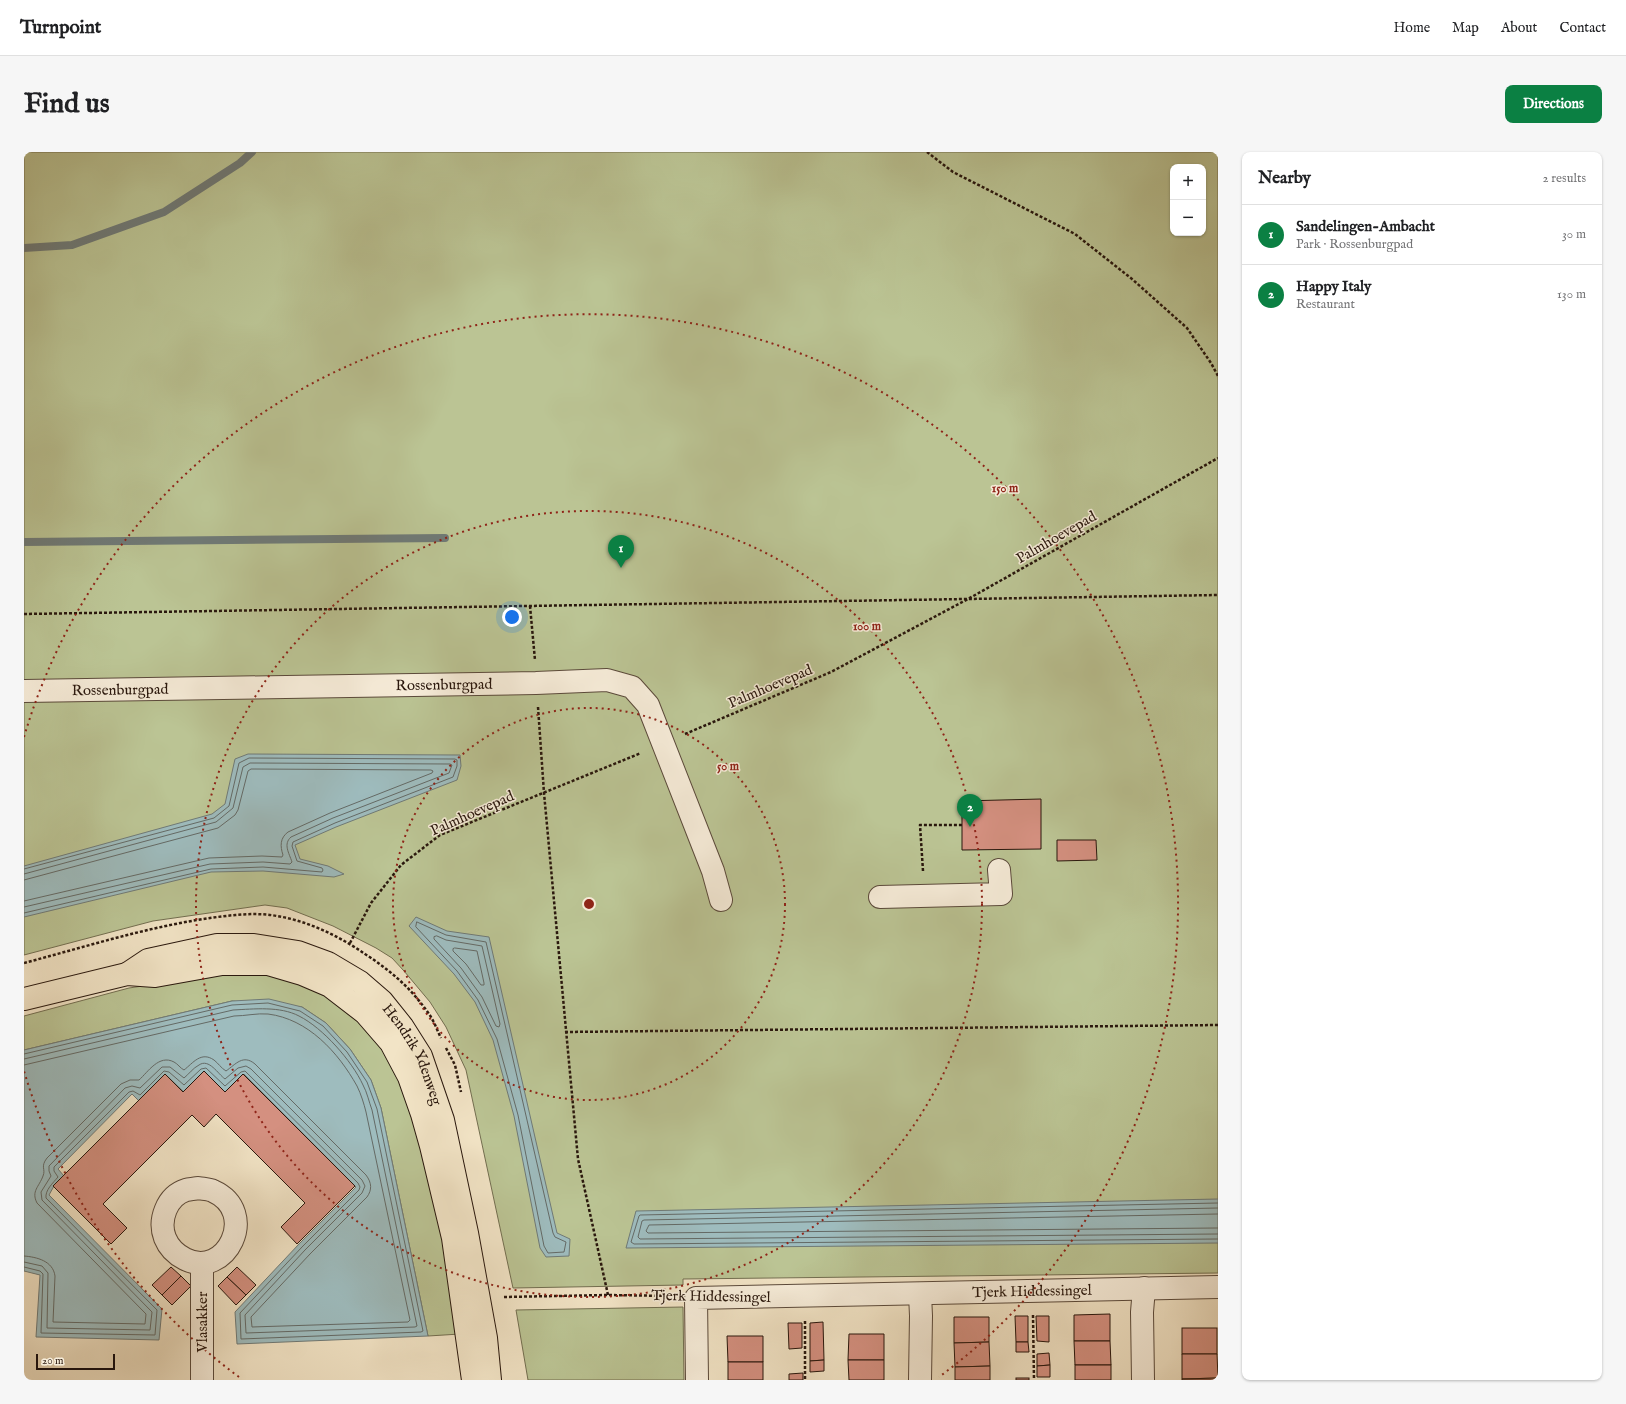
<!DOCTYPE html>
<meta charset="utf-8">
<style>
body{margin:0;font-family:"IM FELL English",serif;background:#f6f6f6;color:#202124}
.controls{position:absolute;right:12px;top:12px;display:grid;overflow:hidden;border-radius:8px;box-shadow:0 1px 3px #0004}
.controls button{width:36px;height:36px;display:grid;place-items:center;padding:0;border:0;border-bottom:1px solid #e0e0e0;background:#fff;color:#202124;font:20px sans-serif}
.scale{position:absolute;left:12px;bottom:10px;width:79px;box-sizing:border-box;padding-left:4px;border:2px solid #29170d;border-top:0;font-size:11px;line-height:14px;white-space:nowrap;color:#29170d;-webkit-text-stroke:3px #f7edda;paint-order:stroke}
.you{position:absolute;left:488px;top:465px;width:14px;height:14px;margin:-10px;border:3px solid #fff;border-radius:50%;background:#1a73e8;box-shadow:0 0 0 6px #1a73e833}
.badge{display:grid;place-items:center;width:26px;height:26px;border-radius:50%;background:#0b8043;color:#fff;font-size:13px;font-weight:700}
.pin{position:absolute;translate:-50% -33px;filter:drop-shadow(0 1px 2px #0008)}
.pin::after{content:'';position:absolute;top:21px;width:14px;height:12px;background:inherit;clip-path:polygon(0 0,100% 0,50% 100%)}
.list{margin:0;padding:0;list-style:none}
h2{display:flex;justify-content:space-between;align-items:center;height:52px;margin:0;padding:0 16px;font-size:17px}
h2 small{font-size:13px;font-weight:400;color:#757577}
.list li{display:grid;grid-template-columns:26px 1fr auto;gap:12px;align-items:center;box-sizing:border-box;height:60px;padding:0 16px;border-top:1px solid #e0e0e0}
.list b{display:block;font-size:15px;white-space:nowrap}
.list p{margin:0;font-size:13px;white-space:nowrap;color:#757577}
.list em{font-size:13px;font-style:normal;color:#757577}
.map{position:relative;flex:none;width:1194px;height:1228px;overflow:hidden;border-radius:8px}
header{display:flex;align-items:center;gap:24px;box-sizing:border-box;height:56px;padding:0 20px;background:#fff;border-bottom:1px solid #e0e0e0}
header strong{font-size:19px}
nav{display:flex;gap:22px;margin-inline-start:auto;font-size:14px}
.intro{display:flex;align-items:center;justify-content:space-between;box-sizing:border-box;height:96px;padding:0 24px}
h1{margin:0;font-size:28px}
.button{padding:10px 18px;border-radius:8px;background:#0b8043;color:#fff;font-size:14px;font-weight:700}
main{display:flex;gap:24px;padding:0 24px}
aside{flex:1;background:#fff;border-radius:8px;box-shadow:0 1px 3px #0004}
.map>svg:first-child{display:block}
.green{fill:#bbc494;stroke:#726e50;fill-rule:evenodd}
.water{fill:#9ebcbe;stroke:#6f7a77}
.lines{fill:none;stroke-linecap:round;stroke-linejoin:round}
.shore{stroke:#646a66;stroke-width:1}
.stream{stroke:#6f7a77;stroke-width:8}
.building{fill:#d49080;stroke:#29170d}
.minor-casing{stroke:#5b4a3b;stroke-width:24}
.major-casing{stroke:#29170d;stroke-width:24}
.path{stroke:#29170d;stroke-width:2.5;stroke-dasharray:3 2;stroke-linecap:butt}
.minor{stroke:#f7edda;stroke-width:22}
.major{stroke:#f2e4c6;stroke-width:22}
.ring{fill:none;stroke:#8f2418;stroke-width:2;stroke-dasharray:2 4}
.labels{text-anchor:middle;stroke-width:3;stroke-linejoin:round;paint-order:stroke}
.street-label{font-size:15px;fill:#29170d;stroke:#f7edda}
.centre{fill:#8f2418;stroke:#f7edda;stroke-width:2}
.ring-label{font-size:12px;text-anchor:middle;font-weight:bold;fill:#8f2418;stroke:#f7edda;stroke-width:3;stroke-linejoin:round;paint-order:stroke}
</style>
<header>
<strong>Turnpoint</strong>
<nav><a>Home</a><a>Map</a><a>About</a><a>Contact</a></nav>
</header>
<div class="intro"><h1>Find us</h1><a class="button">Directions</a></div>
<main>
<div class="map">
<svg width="1194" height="1228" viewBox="0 0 1194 1228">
<rect width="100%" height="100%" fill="#f2e4c6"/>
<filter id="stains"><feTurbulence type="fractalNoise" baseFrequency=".005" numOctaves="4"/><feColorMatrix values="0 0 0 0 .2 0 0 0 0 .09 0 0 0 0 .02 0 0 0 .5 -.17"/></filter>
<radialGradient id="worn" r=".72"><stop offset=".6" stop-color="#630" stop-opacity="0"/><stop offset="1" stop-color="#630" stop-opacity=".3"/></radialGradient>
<g class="green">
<path d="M0,0H1194V1121L659,1127V1133L489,1136L442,918L422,875L406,850L380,819L368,806L352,796L309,774L263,756L241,753L129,769L0,803ZM1149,15H1179V81H1149Z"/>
<polygon points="193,823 243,823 268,828 291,836 317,855 341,876 359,897 371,917 401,1001 417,1078 436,1182 404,1184 357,956 347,928 326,897 302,871 278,855 208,849 0,898 0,864 105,836"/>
<polygon points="659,1155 660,1228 504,1228 492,1158"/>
</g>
<g class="water">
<polygon points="224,602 436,603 437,614 433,628 312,675 271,693 276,707 304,714 320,722 310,725 239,719 187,720 0,765 0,714 188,662 201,652 211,607"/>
<polygon points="392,765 423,779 465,785 533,1081 546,1087 545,1104 522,1105 516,1096 490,964 469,888 451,850 430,822 385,774"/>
<polygon points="245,847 278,855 302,871 326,897 347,928 357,956 404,1184 213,1192 211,1160 275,1092 332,1035 220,922 201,941 160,940 142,923 115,949 108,942 34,1017 40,1024 30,1034 25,1043 138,1157 135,1188 12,1185 16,1123 0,1119 0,898 208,849"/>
<polygon points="1194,1047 1194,1091 602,1096 612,1059"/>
</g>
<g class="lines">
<g class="shore">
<polyline points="0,717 190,666 205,654 215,611 225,606 431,607 433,608 433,614 429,625 311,671 269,690 268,694 273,709 298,716 299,718 298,720 239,715 187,717 0,761"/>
<path d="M0,722L192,670L209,656L219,615L226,611L426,612L428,613L425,621L309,666L267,685C259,692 265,701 268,710L266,712L239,710L186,712L0,755"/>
<path d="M0,728L194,676L211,663L214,658L224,619L227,617L407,618L409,619L408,621L306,661L264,680C256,686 256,694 259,703L258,705L238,704L185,706L0,749"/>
<polygon points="393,770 422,783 462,790 529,1081 531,1085 542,1090 540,1100 524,1101 520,1094 494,963 473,887 454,848 433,819 392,775"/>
<polygon points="413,784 422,788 458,794 476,872 475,875 472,874 458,845 437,816 410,787 410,785"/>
<polygon points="431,796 453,799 460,831 460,833 457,833 442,812 429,799 429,797"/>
<path d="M0,902L208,853L244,851L276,859L299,874L323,900L343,930L353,957L399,1179L397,1180L217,1187L216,1161L278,1095L335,1038L336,1035L334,1031L221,919L217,920L201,934L182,916L177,917L160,933L145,920L140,919L116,943L109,939L105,940L30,1015V1019L34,1025C29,1031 21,1038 22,1046L133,1158L131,1183L17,1181L19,1122L16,1119L0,1115"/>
<path d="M0,907L209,858C230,857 256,854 275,864C299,876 328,909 339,933C343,940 345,950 348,958L393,1174L391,1175L222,1181L221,1163L281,1098L338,1041L341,1034L338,1028L227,917L222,914L214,916L201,927C194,922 185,906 175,913C169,916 165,922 160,926L146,915H138L116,936L108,934L101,936L25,1014V1019L27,1024L17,1040L18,1048L128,1160L126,1178L23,1176L24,1121L18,1114L0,1110"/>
<path d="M0,913L210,864C221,864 233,861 244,862C284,867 314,900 333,934C337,942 340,952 342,960L386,1168L384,1170L228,1175L227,1165L286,1102L343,1045C348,1038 348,1031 342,1023L231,912C219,902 212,912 202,919C197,916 194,911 190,908C177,899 169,911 160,918C156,916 154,912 150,910C135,902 124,920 115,928H106L97,932L23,1006C16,1015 22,1017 19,1024C15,1035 7,1039 13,1051L122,1162L121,1172L29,1170L31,1124C29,1109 13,1105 0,1104"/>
<polyline points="1194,1051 616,1063 615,1064 607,1090 610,1092 1194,1087"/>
<polyline points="1194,1056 620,1068 618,1069 614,1085 616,1087 1194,1082"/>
<polyline points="1194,1062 625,1073 622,1079 624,1081 1194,1076"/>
</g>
<g class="stream">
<polyline points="0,96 48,93 140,60 216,11 228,0"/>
<polyline points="0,390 421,386"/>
</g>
</g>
<g class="building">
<polygon points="1017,647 1017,697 938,698 938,649"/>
<polygon points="1033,688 1072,688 1073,708 1033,709"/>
<polygon points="180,919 201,940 219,922 331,1034 273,1092 257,1075 281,1051 192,962 180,975 168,963 79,1052 103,1076 87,1092 29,1034 141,922 159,940"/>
<polygon points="147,1115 157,1124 138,1143 128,1133"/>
<polygon points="213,1115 232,1133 222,1143 203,1125"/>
<polygon points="157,1124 167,1134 148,1153 138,1143"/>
<polygon points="203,1125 222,1143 212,1153 194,1134"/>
<polygon points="1086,1162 1086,1189 1050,1189 1050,1163"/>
<polygon points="991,1164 1004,1164 1004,1190 992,1190"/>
<polygon points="1012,1164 1025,1164 1025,1190 1013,1189"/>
<polygon points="930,1165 965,1165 965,1190 930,1191"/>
<polygon points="799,1170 800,1208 786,1209 786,1171"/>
<polygon points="764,1171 778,1171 778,1196 765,1197"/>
<rect x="1158" y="1176" width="35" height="26"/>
<polygon points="825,1182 860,1182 860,1208 824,1208"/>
<polygon points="703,1184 739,1184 739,1210 704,1210"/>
<polygon points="1050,1189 1086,1189 1087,1213 1051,1213"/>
<polygon points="965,1190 966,1214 931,1215 930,1191"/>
<polygon points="992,1190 1004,1190 1005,1200 992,1200"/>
<polygon points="1025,1201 1026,1213 1013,1214 1013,1202"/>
<polygon points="1158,1202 1193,1202 1194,1226 1158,1227"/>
<polygon points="800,1208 800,1219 786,1220 786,1209"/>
<polygon points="824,1208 860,1208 860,1228 825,1228"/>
<rect x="704" y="1210" width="35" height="18"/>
<polygon points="1026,1213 1026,1225 1013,1225 1013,1214"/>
<rect x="1051" y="1213" width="36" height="15"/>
<polygon points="966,1214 966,1228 931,1228 931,1215"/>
<polygon points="779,1221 779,1228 765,1228 765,1222"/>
<rect x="992" y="1226" width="13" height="2"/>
<polygon points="1194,1226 1194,1228 1158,1228 1158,1227"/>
</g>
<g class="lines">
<g class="minor-casing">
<g id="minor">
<path id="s1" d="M0,539L512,531L583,528L608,535L624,553L689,719L697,748"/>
<polyline points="856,745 977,742 975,718"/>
<path d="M174,1036C179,1037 185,1037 189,1039C236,1060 202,1128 161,1107C151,1102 145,1096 141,1086C134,1068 143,1044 162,1038C166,1037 170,1037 174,1036Z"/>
<polyline points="178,1112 178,1228"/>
<polyline points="896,1142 897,1164 896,1228"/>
<path id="s2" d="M673,1228L672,1146L1194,1135"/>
<polyline points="1119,1228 1118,1160 1120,1136"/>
</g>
</g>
<g class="major-casing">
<g id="major">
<path id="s3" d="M103,822L124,808L193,793H230L274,800L304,811L336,830L358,849L378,874L397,904L419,968L443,1081L462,1186L466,1228"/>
<polyline points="0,847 103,822 131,824 198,812 244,812 278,822 306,834 341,861 367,891 385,925 398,962 407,994 429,1086 449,1228"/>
</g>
</g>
<g class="path">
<polyline points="903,0 929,20 1051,82 1108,127 1163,176 1187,211 1194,224"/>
<polyline points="506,454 511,508"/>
<polyline points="0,462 1194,443"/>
<polyline points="514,555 520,641 554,1007 584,1143"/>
<polyline points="661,582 807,520 944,447 1194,306"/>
<polyline points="899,719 896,673 938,673"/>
<polyline points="326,791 347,751 377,713 416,683 617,601"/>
<path d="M0,811C61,795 123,775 186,766C208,763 231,760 253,764C284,769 315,784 341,802C366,818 388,837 405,862C410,869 413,878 417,886"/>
<polyline points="541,880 1194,873"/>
<polyline points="422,896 431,913 437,940"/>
<polyline points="480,1145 584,1143 649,1144"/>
<polyline points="1009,1163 1010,1228"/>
<polyline points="781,1169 781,1228"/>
</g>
<use href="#minor" class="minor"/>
<use href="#major" class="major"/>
</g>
<g class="ring">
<circle cx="565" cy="752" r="196"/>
<circle cx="565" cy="752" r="393"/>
<path d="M215 1225A589 589 0 0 1 0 919M0 585A589 589 0 1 1 915 1225"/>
</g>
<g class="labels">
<g class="street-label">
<text transform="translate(1032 385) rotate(-30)" y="5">Palmhoevepad</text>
<text dy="5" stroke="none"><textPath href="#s1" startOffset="420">Rossenburgpad</textPath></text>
<text transform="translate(746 534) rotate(-23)" y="5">Palmhoevepad</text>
<text dy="5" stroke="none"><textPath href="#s1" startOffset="96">Rossenburgpad</textPath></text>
<text transform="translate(448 661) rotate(-24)" y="5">Palmhoevepad</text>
<text dy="5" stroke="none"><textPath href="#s3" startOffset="338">Hendrik Ydenweg</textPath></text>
<text dy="5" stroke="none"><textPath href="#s2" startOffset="418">Tjerk Hiddessingel</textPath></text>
<text transform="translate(687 1144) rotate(1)" y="5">Tjerk Hiddessingel</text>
<text transform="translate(178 1170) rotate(-90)" y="5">Vlasakker</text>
</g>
</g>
<circle cx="565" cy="752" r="6" class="centre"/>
<g class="ring-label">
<text x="981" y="340">150 m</text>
<text x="843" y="478">100 m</text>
<text x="704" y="618">50 m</text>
</g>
<rect width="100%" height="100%" filter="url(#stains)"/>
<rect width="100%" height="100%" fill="url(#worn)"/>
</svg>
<div class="controls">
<button>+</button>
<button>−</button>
</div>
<div class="scale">20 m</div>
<div class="you"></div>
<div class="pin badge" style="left:597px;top:416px">1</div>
<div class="pin badge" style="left:946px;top:675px">2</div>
</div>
<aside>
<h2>Nearby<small>2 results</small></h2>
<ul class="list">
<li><span class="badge">1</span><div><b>Sandelingen-Ambacht</b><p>Park · Rossenburgpad</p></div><em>30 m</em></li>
<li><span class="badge">2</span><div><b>Happy Italy</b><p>Restaurant</p></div><em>130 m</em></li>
</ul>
</aside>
</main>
